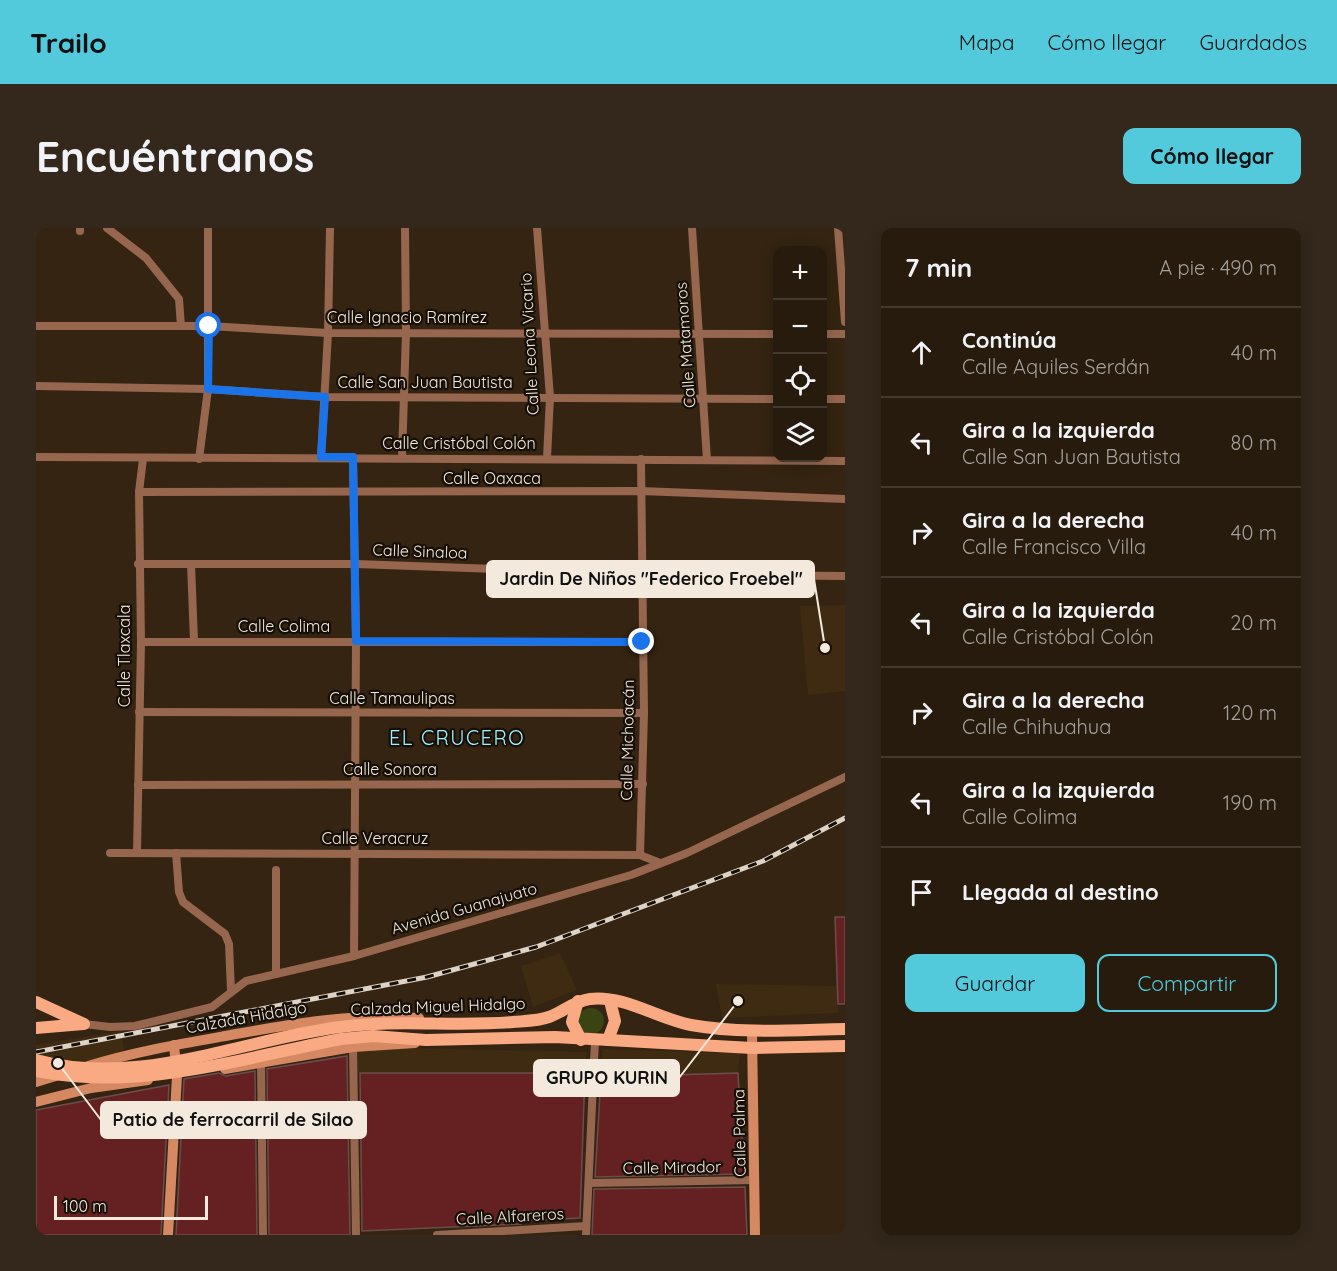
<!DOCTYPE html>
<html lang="es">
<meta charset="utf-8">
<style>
body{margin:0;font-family:Quicksand,sans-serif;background:#33281b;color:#f1f3f6}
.controls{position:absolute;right:18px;top:18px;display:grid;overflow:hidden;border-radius:12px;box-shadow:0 3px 15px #0003}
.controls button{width:54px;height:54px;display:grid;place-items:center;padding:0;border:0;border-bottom:2px solid #43392e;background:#271b0d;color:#f1f3f6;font:30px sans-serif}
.scale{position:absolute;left:18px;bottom:15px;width:154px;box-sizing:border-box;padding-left:6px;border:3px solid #f3e9dd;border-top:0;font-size:16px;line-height:21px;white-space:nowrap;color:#f3e9dd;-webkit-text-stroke:4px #160f07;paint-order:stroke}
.stop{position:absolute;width:18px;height:18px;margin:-14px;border:4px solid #1a73e8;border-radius:50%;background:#fff}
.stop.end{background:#1a73e8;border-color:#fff;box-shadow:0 2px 6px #0008}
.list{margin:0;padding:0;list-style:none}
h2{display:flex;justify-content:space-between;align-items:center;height:78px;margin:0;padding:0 24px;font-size:26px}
h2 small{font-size:20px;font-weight:400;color:#a4a19d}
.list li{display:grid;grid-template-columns:39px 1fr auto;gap:18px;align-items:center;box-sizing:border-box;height:90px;padding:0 24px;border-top:2px solid #43392e}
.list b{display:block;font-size:22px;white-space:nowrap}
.list p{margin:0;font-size:20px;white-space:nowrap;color:#a4a19d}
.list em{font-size:20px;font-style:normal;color:#a4a19d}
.actions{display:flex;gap:12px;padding:18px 24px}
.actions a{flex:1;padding:14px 0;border:2px solid #53cadc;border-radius:12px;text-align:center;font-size:21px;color:#53cadc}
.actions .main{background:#53cadc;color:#111}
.icon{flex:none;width:33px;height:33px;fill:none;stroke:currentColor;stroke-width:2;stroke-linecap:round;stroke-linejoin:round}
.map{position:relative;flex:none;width:809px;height:1007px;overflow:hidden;border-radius:12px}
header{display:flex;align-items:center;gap:36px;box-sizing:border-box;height:84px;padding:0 30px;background:#53cadc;color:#111}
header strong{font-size:28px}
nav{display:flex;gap:33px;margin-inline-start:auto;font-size:21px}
.intro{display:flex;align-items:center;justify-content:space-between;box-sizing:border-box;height:144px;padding:0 36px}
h1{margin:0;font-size:42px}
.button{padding:15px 27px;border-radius:12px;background:#53cadc;color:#111;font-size:21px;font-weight:700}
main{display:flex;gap:36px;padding:0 36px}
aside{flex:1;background:#271b0d;border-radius:12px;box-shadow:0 3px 15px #0003}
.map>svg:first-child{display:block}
.built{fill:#3f2b11}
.green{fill:#394412}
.building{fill:#652122;stroke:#6b4e4c;stroke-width:1.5}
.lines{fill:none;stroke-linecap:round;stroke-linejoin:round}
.street{stroke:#96664f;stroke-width:8}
.secondary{stroke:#d58963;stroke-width:10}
.primary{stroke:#f9aa83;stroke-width:12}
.rail-casing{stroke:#ddd3c6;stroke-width:5}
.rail{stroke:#160f07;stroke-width:3;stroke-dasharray:9;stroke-linecap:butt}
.route{stroke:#1a73e8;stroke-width:8}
.labels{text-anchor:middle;stroke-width:4.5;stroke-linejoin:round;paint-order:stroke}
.street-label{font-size:16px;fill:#f3e9dd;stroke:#160f07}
.quarter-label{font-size:20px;letter-spacing:1.5px;fill:#9feffd;stroke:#160f07}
.leader{fill:none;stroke:#f3e9dd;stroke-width:2}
.callout-dot{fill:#f3e9dd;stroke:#160f07;stroke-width:2}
.callout{fill:#f3e9dd;stroke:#f3e9dd;stroke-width:2}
.callout-label{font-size:18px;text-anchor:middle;font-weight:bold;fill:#111}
</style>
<header>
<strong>Trailo</strong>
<nav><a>Mapa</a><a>Cómo llegar</a><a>Guardados</a></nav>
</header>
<div class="intro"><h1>Encuéntranos</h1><a class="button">Cómo llegar</a></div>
<main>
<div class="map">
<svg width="809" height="1007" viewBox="0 0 809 1007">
<rect width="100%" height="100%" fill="#342411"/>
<g class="built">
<polygon points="809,377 809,463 772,467 764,378"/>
<polygon points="524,725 541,762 497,779 485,738"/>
<polygon points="680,756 801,758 802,785 686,790"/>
<polygon points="85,803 88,822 0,849 0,817"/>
<polygon points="317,819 551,824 549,845 318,845"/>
<polygon points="566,821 704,825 702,845 565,849"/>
</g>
<circle class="green" cx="555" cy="793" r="13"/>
<g class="building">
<polygon points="799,689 809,689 809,776 802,776"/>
<polygon points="311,828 314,1007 233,1007 231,841"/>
<polygon points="219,843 221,1007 140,1007 148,851 183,845 190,848"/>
<polygon points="324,845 549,845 544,990 485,993 485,996 326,1003"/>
<polygon points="702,845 708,946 559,949 565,849"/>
<polygon points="133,857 125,1007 0,1007 0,882"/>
<polygon points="709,959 711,1007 556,1007 558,961"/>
</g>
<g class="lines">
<g class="street">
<polyline points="71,0 110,30 143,71 145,98"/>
<polyline points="501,0 514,169 511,230"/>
<polyline points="656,0 671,232"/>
<polyline points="802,0 809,94"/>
<polyline points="44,3 44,0"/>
<polyline points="0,98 173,98 292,105 742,106"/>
<polyline points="786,106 809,106"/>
<polyline points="0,158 172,161 289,169 742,171"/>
<polyline points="786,171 809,171"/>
<polyline points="0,229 809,233"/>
<polyline points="285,229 292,105 294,0"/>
<polyline points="317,229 320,413 318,728"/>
<polyline points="366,229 370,104 369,0"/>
<polyline points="163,231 172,161 172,0"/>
<polyline points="103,264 605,263 809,271"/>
<polyline points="102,336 320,336 605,346 809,348"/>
<polyline points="155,336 158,413"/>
<polyline points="105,414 606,414"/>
<polyline points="103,484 608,485"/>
<polyline points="102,557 607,556"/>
<polyline points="74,625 604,627 624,635"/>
<polyline points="101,625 105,414 103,264 107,231"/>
<polyline points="140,625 143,664 147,674 189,706 193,716 195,763"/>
<polyline points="604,627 608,485 605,231"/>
<polyline points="240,642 240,746"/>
<polyline points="48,796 74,799 99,798 176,779 210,753 318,728 595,647 651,625 809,549"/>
<polyline points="317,819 320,1007"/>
<polyline points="225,835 227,1007"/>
<polyline points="554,955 719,952"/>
<polyline points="401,1007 550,998"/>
<polyline points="550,1007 559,813"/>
</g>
<g class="secondary">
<polyline points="716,803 719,1007"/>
<path d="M52,838C101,823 150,815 200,806C261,795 321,785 383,790"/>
<polyline points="189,841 317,819 379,815"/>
<polyline points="0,854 23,847"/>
<polyline points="0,874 55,860 112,852"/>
<polyline points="132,1007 141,848 138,817"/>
</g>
<g class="primary">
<polyline points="542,773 536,794 545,812"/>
<polyline points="0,774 48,796"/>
<polyline points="0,800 47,796"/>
<polyline points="572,812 579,793 574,773"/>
<path d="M0,832C103,860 203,812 304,799C361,791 419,799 477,794C488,793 502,793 513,789C527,784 538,773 554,771C589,767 622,791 655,797C706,806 758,802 809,801"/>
<path d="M0,843C103,864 205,830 305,811L337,808L390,812L519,809L716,820L809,818"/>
</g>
<g class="rail-casing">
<polyline id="rail" points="0,824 391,749 500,719 727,633 809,590"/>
</g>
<use href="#rail" class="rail"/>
</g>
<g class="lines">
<polyline class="route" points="173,98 172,161 289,169 285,229 317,229 320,413 606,414"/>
</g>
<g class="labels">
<g class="street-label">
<text x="371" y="95">Calle Ignacio Ramírez</text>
<text transform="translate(493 116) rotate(-93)" y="6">Calle Leona Vicario</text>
<text transform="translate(649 117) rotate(-94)" y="6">Calle Matamoros</text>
<text x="389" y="160">Calle San Juan Bautista</text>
<text x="423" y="221">Calle Cristóbal Colón</text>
<text x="456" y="256">Calle Oaxaca</text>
<text transform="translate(384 323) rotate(2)" y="6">Calle Sinaloa</text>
<text x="248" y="404">Calle Colima</text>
<text transform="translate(88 428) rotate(-90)" y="6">Calle Tlaxcala</text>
<text x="356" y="476">Calle Tamaulipas</text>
<text transform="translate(591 512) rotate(-89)" y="6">Calle Michoacán</text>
<text x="354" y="547">Calle Sonora</text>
<text x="339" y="616">Calle Veracruz</text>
<text transform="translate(428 680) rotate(-16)" y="6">Avenida Guanajuato</text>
<text transform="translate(402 778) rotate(-2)" y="6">Calzada Miguel Hidalgo</text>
<text transform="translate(210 789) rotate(-10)" y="6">Calzada Hidalgo</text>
<text transform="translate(703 905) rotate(-91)" y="6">Calle Palma</text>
<text transform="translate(636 939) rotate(-1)" y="6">Calle Mirador</text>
<text transform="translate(474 988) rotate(-3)" y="6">Calle Alfareros</text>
</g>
<g class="quarter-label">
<text x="421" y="517">EL CRUCERO</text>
</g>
</g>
<path class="leader" d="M789 420L778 351M702 773L643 850M22 835L65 892"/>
<g class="callout-dot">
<circle cx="789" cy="420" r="6"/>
<circle cx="702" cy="773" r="6"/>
<circle cx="22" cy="835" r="6"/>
</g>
<g class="callout">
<rect x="451" y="333" width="327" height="36" rx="6"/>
<rect x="498" y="832" width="145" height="36" rx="6"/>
<rect x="65" y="874" width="265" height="36" rx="6"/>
</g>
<g class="callout-label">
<text x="615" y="357">Jardin De Niños "Federico Froebel"</text>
<text x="571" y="856">GRUPO KURIN</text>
<text x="197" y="898">Patio de ferrocarril de Silao</text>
</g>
</svg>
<div class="controls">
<button>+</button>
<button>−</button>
<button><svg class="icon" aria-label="locate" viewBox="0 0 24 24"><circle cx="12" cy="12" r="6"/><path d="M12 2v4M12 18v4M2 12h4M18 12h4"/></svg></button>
<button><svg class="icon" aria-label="layers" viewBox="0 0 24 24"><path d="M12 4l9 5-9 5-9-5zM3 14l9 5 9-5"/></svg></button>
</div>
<div class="scale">100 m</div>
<div class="stop" style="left:173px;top:98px"></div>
<div class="stop end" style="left:606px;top:414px"></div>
</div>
<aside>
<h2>7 min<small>A pie · 490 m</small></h2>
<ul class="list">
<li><svg class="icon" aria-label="ahead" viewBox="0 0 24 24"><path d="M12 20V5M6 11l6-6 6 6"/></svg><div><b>Continúa</b><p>Calle Aquiles Serdán</p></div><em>40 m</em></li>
<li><svg class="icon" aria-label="left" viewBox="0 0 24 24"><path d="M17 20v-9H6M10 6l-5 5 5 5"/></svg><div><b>Gira a la izquierda</b><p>Calle San Juan Bautista</p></div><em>80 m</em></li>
<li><svg class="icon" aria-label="right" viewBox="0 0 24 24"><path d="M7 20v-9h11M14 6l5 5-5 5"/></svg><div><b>Gira a la derecha</b><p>Calle Francisco Villa</p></div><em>40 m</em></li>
<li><svg class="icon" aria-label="left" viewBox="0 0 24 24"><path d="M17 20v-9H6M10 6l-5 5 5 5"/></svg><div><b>Gira a la izquierda</b><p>Calle Cristóbal Colón</p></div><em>20 m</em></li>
<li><svg class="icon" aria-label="right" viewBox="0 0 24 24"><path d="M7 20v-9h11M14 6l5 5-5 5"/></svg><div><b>Gira a la derecha</b><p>Calle Chihuahua</p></div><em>120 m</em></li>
<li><svg class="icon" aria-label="left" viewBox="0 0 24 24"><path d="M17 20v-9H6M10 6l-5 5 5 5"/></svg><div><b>Gira a la izquierda</b><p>Calle Colima</p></div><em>190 m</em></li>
<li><svg class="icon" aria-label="arrive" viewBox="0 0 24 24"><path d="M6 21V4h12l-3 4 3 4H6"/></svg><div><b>Llegada al destino</b></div></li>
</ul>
<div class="actions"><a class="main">Guardar</a><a>Compartir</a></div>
</aside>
</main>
